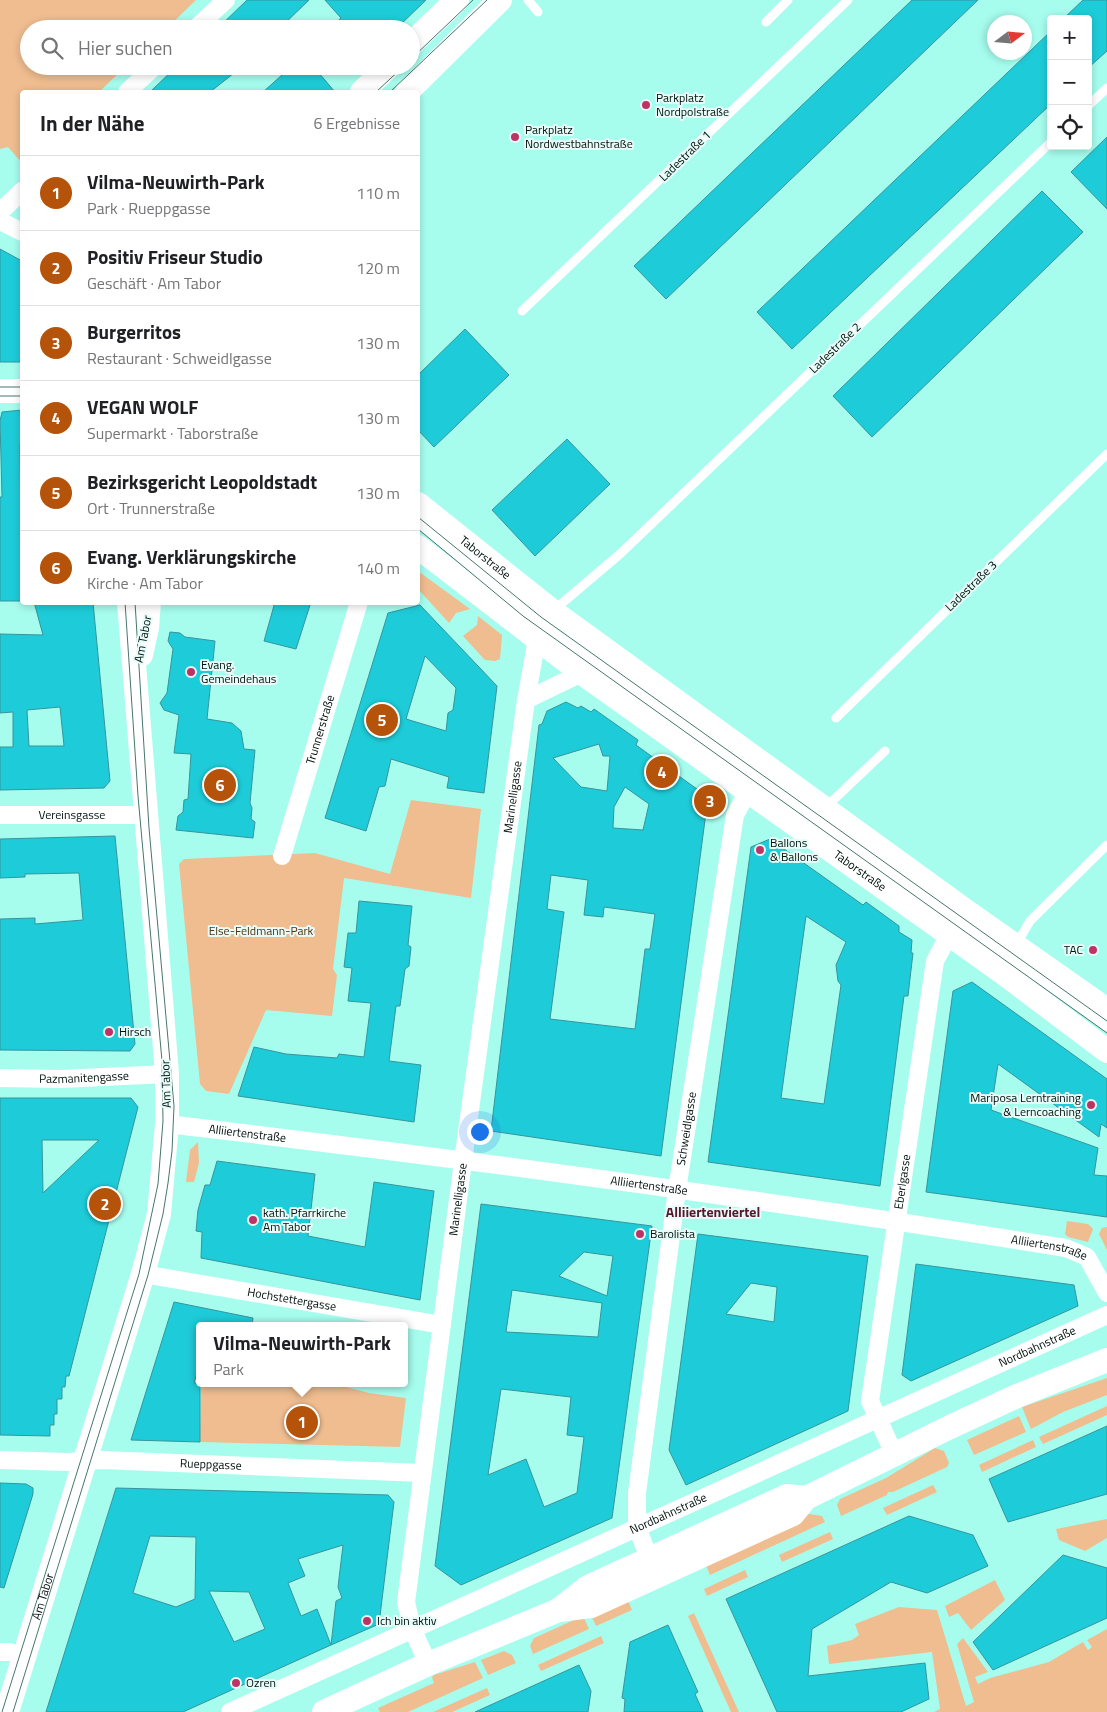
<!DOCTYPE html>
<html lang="de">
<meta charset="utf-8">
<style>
body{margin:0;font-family:"Titillium Web",sans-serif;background:#f6f6f6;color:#202124}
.controls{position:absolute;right:15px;top:15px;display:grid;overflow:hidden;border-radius:5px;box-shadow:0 2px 8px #0003}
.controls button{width:45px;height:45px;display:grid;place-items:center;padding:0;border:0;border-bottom:1px solid #e0e0e0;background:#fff;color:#202124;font:25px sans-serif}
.compass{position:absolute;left:987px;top:15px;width:45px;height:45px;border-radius:50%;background:#fff;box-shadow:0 2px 8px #0003;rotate:74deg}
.you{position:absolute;left:479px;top:1131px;width:18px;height:18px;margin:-12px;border:4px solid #fff;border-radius:50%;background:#1a73e8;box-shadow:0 0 0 8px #1a73e833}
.badge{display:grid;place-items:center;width:32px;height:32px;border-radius:50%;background:#b45309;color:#fff;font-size:16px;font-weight:700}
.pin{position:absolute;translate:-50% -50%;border:2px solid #fff;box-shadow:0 1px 5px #0006}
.popup{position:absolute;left:196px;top:1322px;width:212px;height:65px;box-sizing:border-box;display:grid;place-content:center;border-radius:5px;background:#fff;filter:drop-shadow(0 1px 4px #0005);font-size:16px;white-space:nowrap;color:#757577}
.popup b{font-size:19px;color:#202124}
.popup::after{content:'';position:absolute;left:50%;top:100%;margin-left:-10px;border:10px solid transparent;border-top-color:#fff}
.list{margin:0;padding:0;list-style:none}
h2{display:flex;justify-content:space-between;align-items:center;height:65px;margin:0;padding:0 20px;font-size:21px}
h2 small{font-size:16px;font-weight:400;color:#757577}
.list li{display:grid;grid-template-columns:32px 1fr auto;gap:15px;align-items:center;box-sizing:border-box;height:75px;padding:0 20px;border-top:1px solid #e0e0e0}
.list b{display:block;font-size:19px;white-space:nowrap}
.list p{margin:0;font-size:16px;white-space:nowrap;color:#757577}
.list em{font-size:16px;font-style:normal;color:#757577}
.icon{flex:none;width:28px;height:28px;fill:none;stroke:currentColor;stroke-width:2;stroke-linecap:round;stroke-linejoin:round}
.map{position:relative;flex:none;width:1107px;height:1712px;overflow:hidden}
.search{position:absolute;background:#fff;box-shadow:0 2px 8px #0003;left:20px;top:20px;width:400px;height:55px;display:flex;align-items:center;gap:12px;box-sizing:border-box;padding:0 18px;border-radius:28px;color:#757577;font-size:19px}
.panel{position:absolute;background:#fff;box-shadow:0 2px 8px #0003;left:20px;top:90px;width:400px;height:515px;border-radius:5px}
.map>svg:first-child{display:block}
.green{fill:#efbd90}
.building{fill:#1dccd8;stroke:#37949b;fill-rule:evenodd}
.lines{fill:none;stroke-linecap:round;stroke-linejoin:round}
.lane{stroke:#fff;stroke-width:9}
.street{stroke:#fff;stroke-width:18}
.secondary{stroke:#fff;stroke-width:24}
.tram{stroke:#47766d;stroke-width:1}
.poi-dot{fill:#be3266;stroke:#e7fcf8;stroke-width:2}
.labels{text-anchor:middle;stroke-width:4;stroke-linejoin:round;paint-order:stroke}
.poi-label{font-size:12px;fill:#00100d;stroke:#e7fcf8;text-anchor:start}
.street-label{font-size:12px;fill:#00100d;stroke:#e7fcf8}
.park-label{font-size:12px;fill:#513213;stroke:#e7fcf8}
.neighbourhood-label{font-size:14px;font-weight:bold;fill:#59162e;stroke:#e7fcf8}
</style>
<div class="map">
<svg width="1107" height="1712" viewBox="0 0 1107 1712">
<rect width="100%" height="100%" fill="#a6fdee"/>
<g class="green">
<polygon points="0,0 196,0 166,29 29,29 29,66 126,66 99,92 22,92 22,163 8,147 0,149"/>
<polygon points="418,571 470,609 456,613 449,623 418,589"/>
<polygon points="478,616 502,635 500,659 495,661 485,660 463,636 477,625"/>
<polygon points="411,800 481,809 471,898 344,878 333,969 337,975 332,1016 266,1010 229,1094 206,1091 200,1084 179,864 184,859 315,853 390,874"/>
<polygon points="198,1142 199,1163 194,1182 186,1182 190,1150"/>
<polygon points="1067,1221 1088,1224 1093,1229 1088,1242 1068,1237 1065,1234"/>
<polygon points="1107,1227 1107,1250 1099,1234 1102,1228"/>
<polygon points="1107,1378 1107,1395 1063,1412 1031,1429 1022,1407"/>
<polygon points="201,1383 342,1386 369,1393 406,1398 400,1447 200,1442"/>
<polygon points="1107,1406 1107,1415 1043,1444 1039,1437"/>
<polygon points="1019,1416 1026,1432 974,1455 967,1440"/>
<polygon points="1033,1440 1036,1447 982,1472 979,1465"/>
<polygon points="935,1448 944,1451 949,1463 947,1467 893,1492 888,1492 887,1495 841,1516 837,1505 840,1499 886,1478"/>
<polygon points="933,1485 937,1492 887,1515 883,1508"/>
<polygon points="809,1514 822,1516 825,1522 710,1575 704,1561"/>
<polygon points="1107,1519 1107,1538 1085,1551 1059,1540 1056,1529"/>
<polygon points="830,1532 833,1539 782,1562 779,1555"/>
<polygon points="745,1570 748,1577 707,1596 704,1589"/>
<polygon points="995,1580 1005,1600 971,1630 958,1613 949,1617 945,1606"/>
<polygon points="626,1596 632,1610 596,1626 590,1613"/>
<polygon points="899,1607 937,1610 966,1706 974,1702 957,1644 963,1638 988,1672 975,1677 978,1684 990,1678 1049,1662 1083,1642 1088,1650 1092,1647 1087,1640 1107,1629 1107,1712 934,1712 940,1709 932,1652 829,1664 827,1646 852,1640 859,1635 855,1624"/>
<polygon points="694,1613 739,1712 731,1712 688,1616"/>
<polygon points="583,1616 589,1629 533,1654 530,1646 534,1638"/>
<polygon points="601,1636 604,1643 541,1671 538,1665"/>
<polygon points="504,1651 512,1655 516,1663 488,1675 481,1660"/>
<polygon points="475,1662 483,1678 408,1712 380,1712 378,1708 434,1683 432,1677 434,1675"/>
<polygon points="487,1688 490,1695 452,1712 433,1712"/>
</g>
<g class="building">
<polygon points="247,0 309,0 279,29 217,29"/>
<polygon points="325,0 426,0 396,29 329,29 341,18"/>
<polygon points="912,0 978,0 666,299 634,266"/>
<polygon points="1083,0 1107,0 1107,51 1088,68 1088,19 1063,19"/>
<polygon points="1051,31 1051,104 792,349 757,312"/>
<polygon points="177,66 243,66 210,92 150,92"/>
<polygon points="292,66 313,66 335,92 263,92"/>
<polygon points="1107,137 1107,209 1071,172"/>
<polygon points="1042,191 1083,232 872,437 833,396"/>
<polygon points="0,249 22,261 22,362 0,362"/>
<polygon points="465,329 509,375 434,447 418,430 418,375"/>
<polygon points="22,410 22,444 20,444 22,601 0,601 0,497 2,497 0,421 2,412"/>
<polygon points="567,439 610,484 535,556 492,510"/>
<path d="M34,602H93L110,781L104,788L0,790V747H13V712L0,713V634L43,635ZM60,707L64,746H29L27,710Z"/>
<polygon points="275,602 311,602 296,649 264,641"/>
<path d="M420,605L497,686L484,793L447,788L449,777L391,759L385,786L379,787L366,831L325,818L388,613ZM425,656L456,688L453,710L448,713L446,731L406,719Z"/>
<polygon points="170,632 180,633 185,637 215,641 207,719 232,723 241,731 244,749 255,750 250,803 252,808 251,819 255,822 253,838 176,830 178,816 183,812 184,800 188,799 191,754 174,753 179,715 164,710 160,703 167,693 173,649 168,641"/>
<path d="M566,702L578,708L581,706L591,712L594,709L638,740L636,745L708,797L661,1156L491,1131L539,725L542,724L547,711ZM599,744L603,756H610L607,791L581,787L553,758ZM625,787L649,804L643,830L613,828L614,807ZM551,875L588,880L584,915L603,917L604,907L655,914L650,949H645L635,1029L550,1019L564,912L547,909Z"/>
<polygon points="115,836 135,1044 130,1051 0,1050 0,919 35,918 35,924 83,920 79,873 25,874 25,877 0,878 0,839"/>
<path d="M770,839L863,905L866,902L899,926V932L912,940L911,953H913L908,996H904L880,1186L708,1162L751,847ZM806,916L846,942L836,965L838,981L841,985L824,1104L781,1098Z"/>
<polygon points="359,901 412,906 408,945 411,947 409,966 405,969 400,1006 396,1006 389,1061 421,1065 414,1122 238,1096 254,1047 286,1054 337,1058 339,1054 364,1057 371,1003 348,1001 352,968 344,967 348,933 356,933"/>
<polygon points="972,982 1107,1079 1107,1128 1101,1124 1099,1137 998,1064 991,1110 1098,1148 1094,1175 1107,1176 1107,1217 926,1192 953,991"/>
<path d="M0,1098H131L138,1107L69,1376H66L65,1387H62V1399H57V1414H54V1425H50V1436L0,1435ZM42,1140H99L43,1193Z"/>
<polygon points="217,1161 315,1174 308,1236 365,1247 374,1182 434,1191 420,1300 201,1258 202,1232 196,1231 198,1210 205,1185 210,1185"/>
<path d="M481,1204L652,1226L612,1518L461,1585L435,1566ZM584,1252L613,1256L607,1296L559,1276ZM512,1290L602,1303L598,1337L506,1332ZM501,1389L571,1397L567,1435L584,1437L577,1493L544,1507L526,1459L488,1475Z"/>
<path d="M698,1234L868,1256L848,1411L686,1485L669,1450ZM751,1283L777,1287L774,1322L726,1314Z"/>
<polygon points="916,1264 1074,1285 1078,1306 911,1381 902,1375"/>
<polygon points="174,1302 253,1318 252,1326 200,1326 200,1362 194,1383 200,1383 200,1442 131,1440"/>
<polygon points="1107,1426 1107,1494 1008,1522 989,1479"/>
<polygon points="0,1483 26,1484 33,1488 33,1494 4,1588 0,1587"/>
<path d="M116,1488L388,1495L394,1502L379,1624L331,1645L336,1601L342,1598L338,1587L343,1545L298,1559L305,1576L288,1583L301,1616L317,1609L331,1645L183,1712H46ZM150,1536L196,1537L195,1599L176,1607L133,1593ZM209,1591L249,1592L265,1629L234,1642Z"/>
<polygon points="909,1516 973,1535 988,1566 927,1593 891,1582 812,1629 808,1676 925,1663 929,1699 901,1712 777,1712 726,1599"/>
<polygon points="1063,1555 1107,1568 1107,1618 993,1670 973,1642"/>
<polygon points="668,1625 698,1692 695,1694 703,1712 624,1712 625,1699 622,1698 630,1642"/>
<polygon points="579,1665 591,1691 588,1712 475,1712"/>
</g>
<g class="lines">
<g class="lane">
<polyline points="528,0 538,12"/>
<polyline points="766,22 788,0"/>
<polyline points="1088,106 1107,88"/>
<polyline points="522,311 848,0"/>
<polyline points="418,523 544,626 1107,1027"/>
<polyline points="554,610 620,554 1051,142"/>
<polyline points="836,718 1107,454"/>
<polyline points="826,807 885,751"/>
<polyline points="1016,945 1030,921 1107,845"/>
</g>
<g class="street">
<polyline points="195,29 226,0"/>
<polyline points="127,92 155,66"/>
<polyline points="0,212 22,191"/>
<polyline points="0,221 22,232"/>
<polyline points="526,700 582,673"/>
<path id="s1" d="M0,815H145"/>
<path id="s2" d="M282,856L359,602"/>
<path id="s3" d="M0,1078L61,1079L167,1074"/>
<path id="s4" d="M167,1124C467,1159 768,1200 1066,1248L1087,1257L1107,1293"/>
<path id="s5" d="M143,1274L442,1325"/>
<path id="s6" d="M895,1456L870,1401L935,961L963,909"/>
<path id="s7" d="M0,1460L67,1462L103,1460L422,1473"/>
<path id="s8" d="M649,1558L637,1527V1493L677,1190L735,815L763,764"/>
<polyline points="0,1652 10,1652"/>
<path id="s9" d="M428,1664L412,1628L406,1602L463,1161L526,700L537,639L552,611"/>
<path id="s10" d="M230,1712L1107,1315"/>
</g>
<g class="secondary">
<polyline points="411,44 457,0"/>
<polyline points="362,92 389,66"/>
<polyline points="407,92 500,0"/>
<polyline points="0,391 22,391"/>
<path id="s11" d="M418,504L552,611L963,909L1107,1010"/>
<path id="s12" d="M418,547L582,673L1002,972L1107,1051"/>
<polyline points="141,655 147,628 149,602"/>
<polyline points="560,1609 588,1587 787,1496 806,1498"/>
<path id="s13" d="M7,1712L143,1274L159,1214L167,1124V1074L129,602"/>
<polyline points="324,1712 428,1664 559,1610 591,1606 793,1514 806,1498 948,1428 1017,1396 1107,1360"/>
</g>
<g class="tram">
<polyline points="411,59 473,0"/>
<polyline points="376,92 404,66"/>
<polyline points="390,92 487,0"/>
<polyline points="0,387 22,387"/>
<polyline points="0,396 22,396"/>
<polyline points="418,517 541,617 1107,1021"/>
<polyline points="418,529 523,616 1107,1033"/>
<polyline points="2,1712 139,1274 158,1184 163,1121 162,1061 138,796 125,602"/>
<polyline points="13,1712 148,1275 163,1214 168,1183 172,1151 174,1106 149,828 135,602"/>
</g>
</g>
<g class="poi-dot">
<circle cx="646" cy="105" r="5"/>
<circle cx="515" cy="137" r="5"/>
<circle cx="191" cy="672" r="5"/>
<circle cx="760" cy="850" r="5"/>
<circle cx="1093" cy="950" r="5"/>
<circle cx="109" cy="1032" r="5"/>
<circle cx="1091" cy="1105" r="5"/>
<circle cx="253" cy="1220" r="5"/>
<circle cx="640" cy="1234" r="5"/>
<circle cx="367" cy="1621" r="5"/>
<circle cx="236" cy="1683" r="5"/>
</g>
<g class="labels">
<g class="poi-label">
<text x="656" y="102">Parkplatz<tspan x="656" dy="14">Nordpolstraße</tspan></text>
<text x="525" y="134">Parkplatz<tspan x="525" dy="14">Nordwestbahnstraße</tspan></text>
<text x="201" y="669">Evang.<tspan x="201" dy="14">Gemeindehaus</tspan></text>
<text x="770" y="847">Ballons<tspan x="770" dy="14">&amp; Ballons</tspan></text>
<text x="1083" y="954" text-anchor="end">TAC</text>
<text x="119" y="1036">Hirsch</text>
<text x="1081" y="1102" text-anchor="end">Mariposa Lerntraining<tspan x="1081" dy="14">&amp; Lerncoaching</tspan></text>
<text x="263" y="1217">kath. Pfarrkirche<tspan x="263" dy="14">Am Tabor</tspan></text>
<text x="650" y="1238">Barolista</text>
<text x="377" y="1625">Ich bin aktiv</text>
<text x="246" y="1687">Ozren</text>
</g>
<g class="street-label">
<text transform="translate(685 156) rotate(-44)" y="4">Ladestraße 1</text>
<text transform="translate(835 348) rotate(-44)" y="4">Ladestraße 2</text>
<text dy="4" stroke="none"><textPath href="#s11" startOffset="86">Taborstraße</textPath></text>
<text transform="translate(971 586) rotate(-44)" y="4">Ladestraße 3</text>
<text transform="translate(143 639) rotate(-79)" y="4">Am Tabor</text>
<text dy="4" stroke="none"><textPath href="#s2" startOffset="132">Trunnerstraße</textPath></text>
<text dy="4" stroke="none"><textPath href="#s9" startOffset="878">Marinelligasse</textPath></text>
<text dy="4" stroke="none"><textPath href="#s1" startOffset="72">Vereinsgasse</textPath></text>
<text dy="4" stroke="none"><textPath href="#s12" startOffset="548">Taborstraße</textPath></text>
<text dy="4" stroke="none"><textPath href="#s3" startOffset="84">Pazmanitengasse</textPath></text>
<text transform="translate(166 1084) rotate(-92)" y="4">Am Tabor</text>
<text dy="4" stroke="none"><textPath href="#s8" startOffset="435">Schweidlgasse</textPath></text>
<text dy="4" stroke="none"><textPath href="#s4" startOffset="81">Alliiertenstraße</textPath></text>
<text dy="4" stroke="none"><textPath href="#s6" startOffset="282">Eberlgasse</textPath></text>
<text dy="4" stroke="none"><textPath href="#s4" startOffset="486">Alliiertenstraße</textPath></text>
<text dy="4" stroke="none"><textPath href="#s9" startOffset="472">Marinelligasse</textPath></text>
<text dy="4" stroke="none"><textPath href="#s4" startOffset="891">Alliiertenstraße</textPath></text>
<text dy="4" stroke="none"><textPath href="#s5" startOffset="151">Hochstettergasse</textPath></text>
<text dy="4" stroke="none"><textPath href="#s10" startOffset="886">Nordbahnstraße</textPath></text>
<text dy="4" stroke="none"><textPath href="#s7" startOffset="211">Rueppgasse</textPath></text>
<text dy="4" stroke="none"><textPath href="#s10" startOffset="481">Nordbahnstraße</textPath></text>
<text dy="4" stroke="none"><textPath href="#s13" startOffset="121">Am Tabor</textPath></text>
</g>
<g class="park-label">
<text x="261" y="935">Else-Feldmann-Park</text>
</g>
<g class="neighbourhood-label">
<text x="713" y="1217">Alliiertenviertel</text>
</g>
</g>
</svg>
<div class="controls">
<button>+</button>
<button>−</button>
<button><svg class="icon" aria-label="locate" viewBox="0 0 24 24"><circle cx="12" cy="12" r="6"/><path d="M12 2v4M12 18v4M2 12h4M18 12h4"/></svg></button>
</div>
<svg class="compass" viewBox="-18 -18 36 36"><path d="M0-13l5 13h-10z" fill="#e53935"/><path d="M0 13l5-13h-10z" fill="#757577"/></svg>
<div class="you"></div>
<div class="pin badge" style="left:302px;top:1422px">1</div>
<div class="popup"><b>Vilma-Neuwirth-Park</b>Park</div>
<div class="pin badge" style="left:105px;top:1204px">2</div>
<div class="pin badge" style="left:710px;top:801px">3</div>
<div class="pin badge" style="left:662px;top:772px">4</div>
<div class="pin badge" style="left:382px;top:720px">5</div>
<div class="pin badge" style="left:220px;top:785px">6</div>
<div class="search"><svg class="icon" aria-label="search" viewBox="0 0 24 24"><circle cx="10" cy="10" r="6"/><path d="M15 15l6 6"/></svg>Hier suchen</div>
<section class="panel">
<h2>In der Nähe<small>6 Ergebnisse</small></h2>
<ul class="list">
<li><span class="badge">1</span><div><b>Vilma-Neuwirth-Park</b><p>Park · Rueppgasse</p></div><em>110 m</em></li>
<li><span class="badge">2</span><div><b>Positiv Friseur Studio</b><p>Geschäft · Am Tabor</p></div><em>120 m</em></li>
<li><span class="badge">3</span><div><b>Burgerritos</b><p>Restaurant · Schweidlgasse</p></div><em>130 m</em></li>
<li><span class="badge">4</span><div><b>VEGAN WOLF</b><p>Supermarkt · Taborstraße</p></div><em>130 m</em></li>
<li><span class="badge">5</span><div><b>Bezirksgericht Leopoldstadt</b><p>Ort · Trunnerstraße</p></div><em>130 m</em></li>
<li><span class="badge">6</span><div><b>Evang. Verklärungskirche</b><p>Kirche · Am Tabor</p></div><em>140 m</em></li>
</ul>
</section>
</div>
